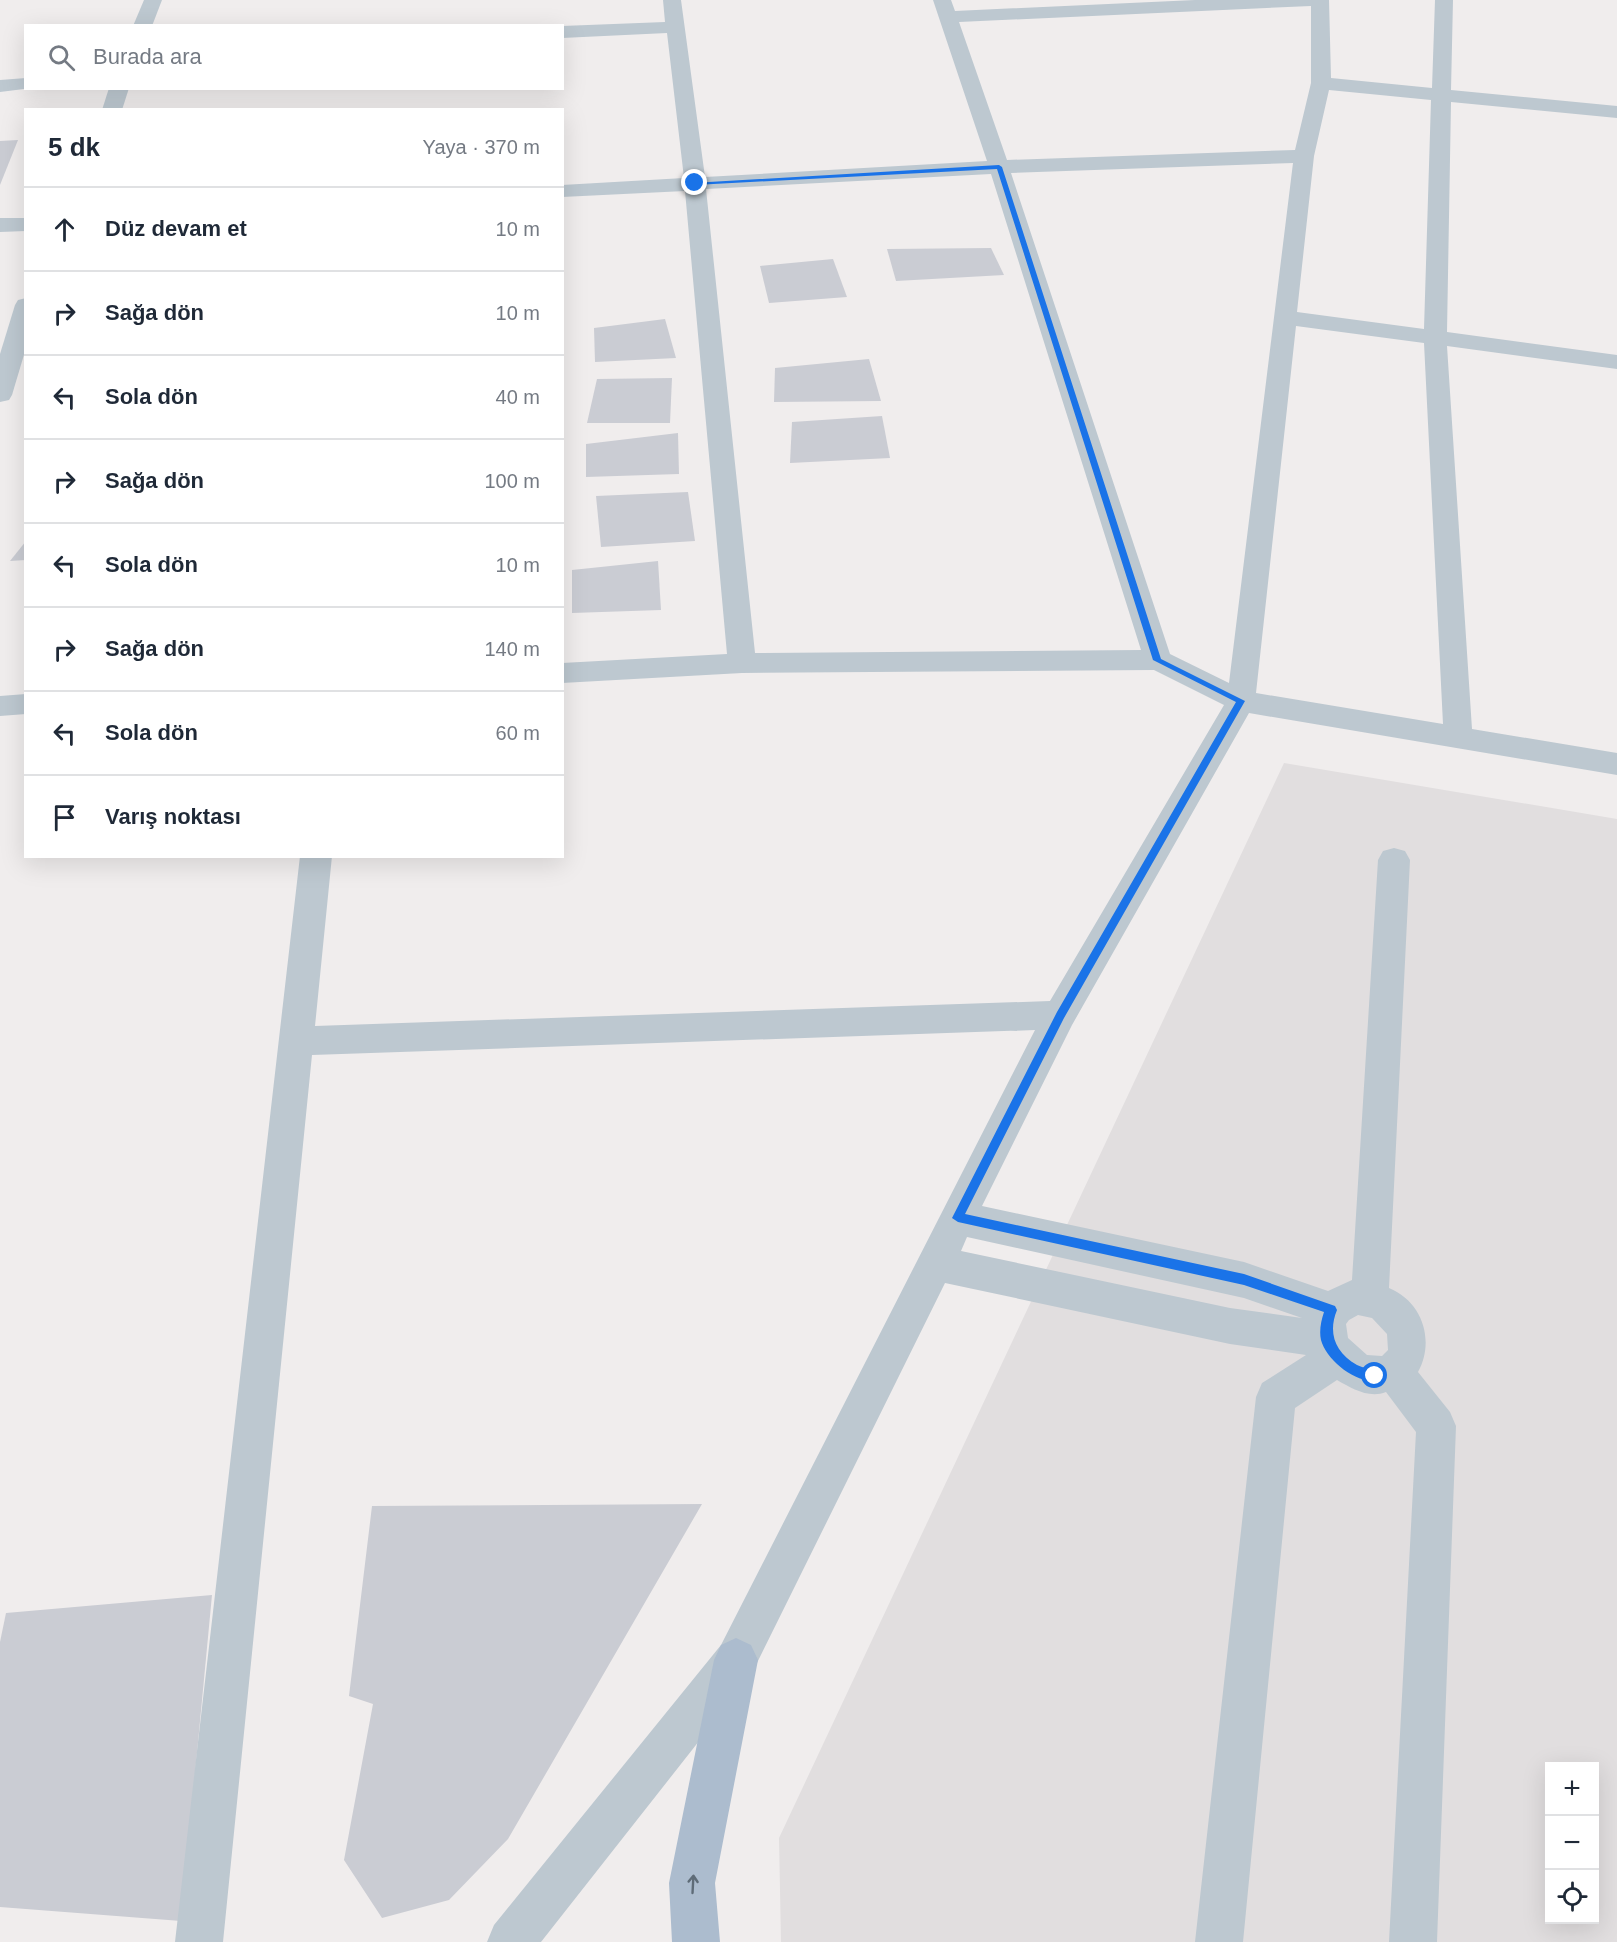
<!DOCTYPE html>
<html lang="tr">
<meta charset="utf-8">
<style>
body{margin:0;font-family:Arial,sans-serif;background:#f6f6f7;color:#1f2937}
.controls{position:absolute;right:18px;bottom:18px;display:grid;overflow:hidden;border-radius:0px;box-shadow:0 6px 24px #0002}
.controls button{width:54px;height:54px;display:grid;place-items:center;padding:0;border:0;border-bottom:2px solid #e0e1e3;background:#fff;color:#1f2937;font:30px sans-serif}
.stop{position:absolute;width:18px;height:18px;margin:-14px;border:4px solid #1a73e8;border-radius:50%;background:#fff}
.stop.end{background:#1a73e8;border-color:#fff;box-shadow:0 2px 6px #0008}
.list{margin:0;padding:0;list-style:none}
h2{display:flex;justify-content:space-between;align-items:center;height:78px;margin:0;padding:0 24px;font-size:26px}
h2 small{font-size:20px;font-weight:400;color:#747a83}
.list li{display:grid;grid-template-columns:39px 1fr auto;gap:18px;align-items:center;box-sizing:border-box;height:84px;padding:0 24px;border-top:2px solid #e0e1e3}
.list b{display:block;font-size:22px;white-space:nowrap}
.list em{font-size:20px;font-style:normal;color:#747a83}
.icon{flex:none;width:33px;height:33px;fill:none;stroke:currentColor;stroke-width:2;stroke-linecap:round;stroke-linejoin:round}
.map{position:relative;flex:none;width:1617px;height:1942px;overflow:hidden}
.search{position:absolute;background:#fff;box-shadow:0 6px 24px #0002;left:24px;top:24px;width:540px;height:66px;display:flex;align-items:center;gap:15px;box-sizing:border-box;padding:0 21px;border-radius:0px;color:#747a83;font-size:22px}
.panel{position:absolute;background:#fff;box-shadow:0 6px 24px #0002;left:24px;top:108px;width:540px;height:750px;border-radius:0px}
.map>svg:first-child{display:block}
.education{fill:#e1dedf;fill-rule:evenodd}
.building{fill:#caccd3}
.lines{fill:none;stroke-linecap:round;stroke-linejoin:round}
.minor{fill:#bdc8d0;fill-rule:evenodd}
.major{fill:#acbcce;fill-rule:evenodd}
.oneway{stroke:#5f6c78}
.route{fill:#1a73e8}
</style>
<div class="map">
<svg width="1617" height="1942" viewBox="0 0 1617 1942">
<rect width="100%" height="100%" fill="#f0eded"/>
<path class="education" d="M1284,763L1617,819V1942H781L779,1838ZM1550,1766H1594V1920H1550Z"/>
<g class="building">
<polygon points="18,140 0,185 0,141"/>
<polygon points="991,248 1004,275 896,281 887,249"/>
<polygon points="833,259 847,297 769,303 760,266"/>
<polygon points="665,319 676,358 595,362 594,328"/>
<polygon points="869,359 881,401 774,402 775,368"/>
<polygon points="672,378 670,423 587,423 597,379"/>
<polygon points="882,416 890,458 790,463 792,422"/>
<polygon points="678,433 679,474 586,477 586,444"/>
<polygon points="688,492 695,541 601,547 596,496"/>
<polygon points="26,541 26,560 10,561"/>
<polygon points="658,561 661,610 572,613 572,570"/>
<polygon points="702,1504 508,1839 449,1900 382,1918 344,1860 373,1704 349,1696 372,1506"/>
<polygon points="212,1595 181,1921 0,1907 0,1642 6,1613"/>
</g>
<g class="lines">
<g class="minor">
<polygon points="144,0 162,0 152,26 133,26"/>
<path d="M663,0H681L705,177L987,161L933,0H951L955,11L1195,0H1329L1331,78L1432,88L1435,0H1453L1451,90L1617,106V118L1451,102L1447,332L1617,355V369L1447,346L1472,729L1617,753V775L1249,713L1072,1025L982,1206L1244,1262L1328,1291L1352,1280L1378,860L1383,851L1394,848L1405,851L1410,860L1389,1288C1423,1302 1435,1341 1418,1372L1450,1412L1456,1426L1437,1942H1389L1416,1432L1386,1392C1369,1399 1351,1388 1337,1380L1295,1408L1243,1942H1195L1256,1397L1262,1383L1306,1355L1230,1344L945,1283L751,1675L541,1942H487L494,1925L721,1645L1035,1030L312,1055L223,1942H175L300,856H332L315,1026L1050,1001L1224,705L1154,670L742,673L562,683V663L727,654L685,191L562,197V185L684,178L667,33L562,38V26L665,22ZM1311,6V83L1295,150L1007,160L959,22ZM1329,90L1431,100L1424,329L1297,312L1314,156ZM1293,163L1229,683L1170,654L1011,173ZM991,174L1141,650L755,653L706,189ZM1296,326L1424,343L1443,724L1256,693ZM967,1237L1244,1298L1302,1318L1230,1308L961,1251ZM1358,1315L1372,1318L1387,1334L1388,1350L1382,1356L1367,1355L1348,1338L1346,1324L1349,1320Z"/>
<polygon points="26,78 26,88 32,88 0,92 0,80"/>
<polygon points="109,88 129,88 122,110 102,110"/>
<polygon points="0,218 26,218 26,231 0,232"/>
<polygon points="26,298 26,348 12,395 9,400 0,402 0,354 15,305 18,300"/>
<polygon points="26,694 26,714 0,716 0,696"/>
</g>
<polygon class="major" points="736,1638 751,1645 758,1660 715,1883 720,1942 672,1942 669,1883 714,1660 721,1645"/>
</g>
<defs><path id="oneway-shaft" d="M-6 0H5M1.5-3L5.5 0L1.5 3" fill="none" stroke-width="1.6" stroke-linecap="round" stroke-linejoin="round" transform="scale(1.5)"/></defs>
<use class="oneway" href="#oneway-shaft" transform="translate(693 1884) rotate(-87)"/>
<path class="route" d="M999,165L1002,167L1161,659L1245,701L1064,1018L965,1214L1244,1274L1335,1306L1337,1310C1328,1332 1334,1352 1357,1365C1363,1368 1372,1369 1379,1372V1379C1359,1387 1326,1360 1321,1340C1319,1331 1321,1321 1324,1312L1244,1285L958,1222L952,1218L1057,1012L1236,702L1153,660L997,169L695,185L692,183Z"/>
</svg>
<div class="controls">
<button>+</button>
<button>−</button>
<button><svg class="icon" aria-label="locate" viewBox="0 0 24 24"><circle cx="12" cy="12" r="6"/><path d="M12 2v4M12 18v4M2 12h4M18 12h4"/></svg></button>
</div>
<div class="stop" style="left:1375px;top:1376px"></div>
<div class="stop end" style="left:695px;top:183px"></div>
<div class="search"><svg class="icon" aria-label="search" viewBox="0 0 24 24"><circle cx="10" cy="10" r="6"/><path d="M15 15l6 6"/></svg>Burada ara</div>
<section class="panel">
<h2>5 dk<small>Yaya · 370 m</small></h2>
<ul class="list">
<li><svg class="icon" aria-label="ahead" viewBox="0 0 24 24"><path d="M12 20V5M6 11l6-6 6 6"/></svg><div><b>Düz devam et</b></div><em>10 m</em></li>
<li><svg class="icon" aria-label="right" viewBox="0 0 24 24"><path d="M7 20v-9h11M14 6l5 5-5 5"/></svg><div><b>Sağa dön</b></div><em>10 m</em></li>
<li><svg class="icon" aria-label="left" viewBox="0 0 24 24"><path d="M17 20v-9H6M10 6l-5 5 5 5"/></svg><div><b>Sola dön</b></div><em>40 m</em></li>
<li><svg class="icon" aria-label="right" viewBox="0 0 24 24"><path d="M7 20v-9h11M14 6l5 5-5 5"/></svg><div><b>Sağa dön</b></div><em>100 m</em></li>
<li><svg class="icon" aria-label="left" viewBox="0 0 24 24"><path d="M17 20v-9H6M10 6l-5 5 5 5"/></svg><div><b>Sola dön</b></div><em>10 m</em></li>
<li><svg class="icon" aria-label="right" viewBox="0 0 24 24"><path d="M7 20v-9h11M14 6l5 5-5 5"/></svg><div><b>Sağa dön</b></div><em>140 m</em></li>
<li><svg class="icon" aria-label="left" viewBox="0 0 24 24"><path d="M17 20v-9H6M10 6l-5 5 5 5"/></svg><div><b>Sola dön</b></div><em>60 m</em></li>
<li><svg class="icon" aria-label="arrive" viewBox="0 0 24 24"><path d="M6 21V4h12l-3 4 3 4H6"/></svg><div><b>Varış noktası</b></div></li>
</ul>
</section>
</div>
